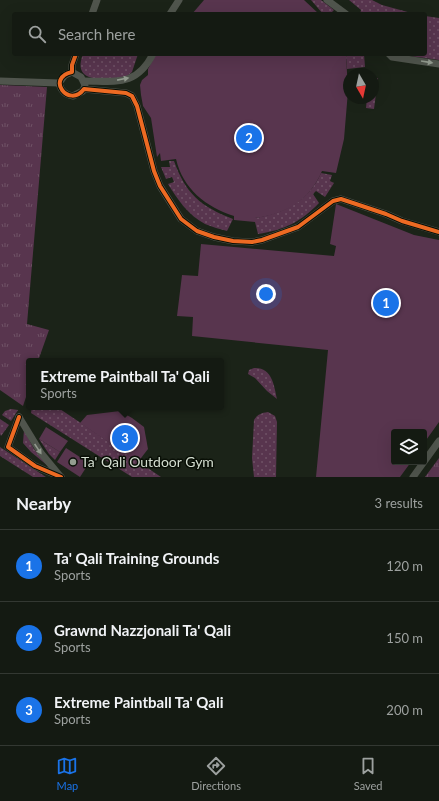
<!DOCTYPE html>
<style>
body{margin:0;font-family:Lato,sans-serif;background:#212720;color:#f1f3f6}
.controls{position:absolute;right:12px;bottom:12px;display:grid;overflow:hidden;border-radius:4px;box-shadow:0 4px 16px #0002}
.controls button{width:36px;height:36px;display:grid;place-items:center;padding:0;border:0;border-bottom:1px solid #333832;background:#141a12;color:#f1f3f6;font:20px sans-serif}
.compass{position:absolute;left:343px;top:68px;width:36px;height:36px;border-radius:50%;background:#141a12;box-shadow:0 4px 16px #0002;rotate:171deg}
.you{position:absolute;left:266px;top:294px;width:14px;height:14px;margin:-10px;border:3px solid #fff;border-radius:50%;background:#1a73e8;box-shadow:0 0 0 6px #1a73e833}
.badge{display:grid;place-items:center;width:26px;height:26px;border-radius:50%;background:#1a73e8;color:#fff;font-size:13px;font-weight:700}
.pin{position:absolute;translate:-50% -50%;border:2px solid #fff;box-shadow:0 1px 4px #0006}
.popup{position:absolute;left:26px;top:358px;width:198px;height:52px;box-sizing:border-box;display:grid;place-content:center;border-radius:4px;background:#141a12;filter:drop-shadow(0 1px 3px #0005);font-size:13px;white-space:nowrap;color:#9da19f}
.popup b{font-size:15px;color:#f1f3f6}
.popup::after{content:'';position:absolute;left:50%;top:100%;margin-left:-8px;border:8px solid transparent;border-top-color:#141a12}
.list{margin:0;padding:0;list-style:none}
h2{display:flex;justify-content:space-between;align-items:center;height:52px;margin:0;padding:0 16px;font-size:17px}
h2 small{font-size:13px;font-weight:400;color:#9da19f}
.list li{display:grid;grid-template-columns:26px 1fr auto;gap:12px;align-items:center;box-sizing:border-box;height:72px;padding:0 16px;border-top:1px solid #333832}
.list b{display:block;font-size:15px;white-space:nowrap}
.list p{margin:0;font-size:13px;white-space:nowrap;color:#9da19f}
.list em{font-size:13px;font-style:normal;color:#9da19f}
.icon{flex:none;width:22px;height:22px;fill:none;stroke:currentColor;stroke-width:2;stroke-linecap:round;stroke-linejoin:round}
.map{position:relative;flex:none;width:439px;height:477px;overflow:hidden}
.search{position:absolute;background:#141a12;box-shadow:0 4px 16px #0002;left:12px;right:12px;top:12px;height:44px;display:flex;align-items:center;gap:10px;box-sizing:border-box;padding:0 14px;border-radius:4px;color:#9da19f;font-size:15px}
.sheet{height:268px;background:#141a12}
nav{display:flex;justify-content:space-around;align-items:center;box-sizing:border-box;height:56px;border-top:1px solid #333832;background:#141a12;font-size:11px;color:#9da19f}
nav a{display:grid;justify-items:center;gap:2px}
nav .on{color:#1a73e8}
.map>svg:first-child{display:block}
.grass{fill:url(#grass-dots)}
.park{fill:url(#park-tufts)}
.pitch{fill:#58354e}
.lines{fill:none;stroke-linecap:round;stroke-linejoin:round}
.street{stroke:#50554d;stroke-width:7}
.cycleway-casing{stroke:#090f06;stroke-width:6}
.cycleway{stroke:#ed6a23;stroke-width:4}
.oneway{fill:#929a8e}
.poi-dot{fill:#939d90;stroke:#090f06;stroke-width:1.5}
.labels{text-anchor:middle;stroke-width:3;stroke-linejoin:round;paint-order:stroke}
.poi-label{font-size:14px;fill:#d4ded0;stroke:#090f06;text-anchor:start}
</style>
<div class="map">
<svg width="439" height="477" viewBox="0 0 439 477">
<defs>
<pattern id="grass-dots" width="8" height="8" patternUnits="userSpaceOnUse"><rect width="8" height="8" fill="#58354e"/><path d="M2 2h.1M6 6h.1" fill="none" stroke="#6f5266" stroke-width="1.8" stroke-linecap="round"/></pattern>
<pattern id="park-tufts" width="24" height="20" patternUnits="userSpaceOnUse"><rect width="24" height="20" fill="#58354e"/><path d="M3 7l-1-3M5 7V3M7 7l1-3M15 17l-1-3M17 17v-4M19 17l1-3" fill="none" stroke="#6f5266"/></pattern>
</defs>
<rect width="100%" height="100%" fill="#1b2318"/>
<g class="grass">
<polygon points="311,0 321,0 334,10 330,14 323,14"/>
<polygon points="349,0 372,0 382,5 415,14 360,14 361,10"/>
<polygon points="425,16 439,18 439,60 396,54 425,54"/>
<path d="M83,54H138L132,72L125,78C106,79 71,85 83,54Z"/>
<polygon points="346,54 364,54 365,67 347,69"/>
<polygon points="373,78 378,78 374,109 366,108 367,98 373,98"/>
<path d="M169,161H174C186,194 200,206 233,219L227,231C220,229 212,227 205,224C188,215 178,200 168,184L174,182L172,177L166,179L161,167H170Z"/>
<path d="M321,173L332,175L330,181L334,183L325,197L316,191L313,194L319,203C301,222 284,230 258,234L254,218C283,214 309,201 321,173Z"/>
<path d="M254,368C272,367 274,385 277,399L267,391L255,378L248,374L249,370Z"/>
<polygon points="32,407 57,407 161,477 132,477 31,413"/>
<polygon points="11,409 18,410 11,421 2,415 5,411"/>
<path d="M268,412L275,416L277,422L276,477H254L252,458L254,420C258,414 261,413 268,412Z"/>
<polygon points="0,419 9,425 1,436 0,434"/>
<polygon points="24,430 34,449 48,466 31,452 23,443"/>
<polygon points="39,439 60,452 55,460 49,454"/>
<polygon points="0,447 46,477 33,477 0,456"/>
</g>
<g class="park">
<polygon points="0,85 47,87 27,324 49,330 38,361 29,361 29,388 23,406 0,390"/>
<polygon points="439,458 439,477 425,477"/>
</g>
<g class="pitch">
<polygon points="204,0 304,0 319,14 192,14"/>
<path d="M156,54H346L348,91L344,139L336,173L322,171C309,201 286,214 255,218V222L234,220V216C206,207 183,189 176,159L161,161L160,153L157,157L151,118L143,106L141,95L140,85L142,80L148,75V69Z"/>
<polygon points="336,204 414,235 439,240 439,422 424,443 424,432 394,432 394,462 411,462 400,477 316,477 328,350 192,336 193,317 177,316 182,275 198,276 201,244 334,256 336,246 330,244"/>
<polygon points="120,411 132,418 144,427 148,449 138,462 80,423 87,415"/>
<polygon points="46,427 68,441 60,452 39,439"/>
<polygon points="66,448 89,463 80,477 57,462"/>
</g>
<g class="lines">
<g class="street">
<polyline points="327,0 346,14"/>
<polyline points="92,14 97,0"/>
<polyline points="170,14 179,0"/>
<polyline points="389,54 392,57 439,64"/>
<path d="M72,72L81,77L85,85L83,91L73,96C65,95 61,91 59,83L65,75Z"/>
<polyline points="72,72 72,65 76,54"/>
<polyline points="0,81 59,83"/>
<path d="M84,81C116,81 136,87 153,54"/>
<polyline points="84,89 126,93 132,96 137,106 154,171 160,186 181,219 197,231 214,237 233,241 252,242 262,240 298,227 333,201 341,199 386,214 402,221 439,232"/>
<polyline points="19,417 8,447 35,466 61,477"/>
<polyline points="19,417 41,453 60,476"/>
<polyline points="413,477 439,441"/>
</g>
<g class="cycleway-casing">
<g id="cycleway">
<path d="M76,54L72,65V72C45,78 69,109 84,89L126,93L132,96L137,106L154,171L160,186L181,219L197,231L214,237L233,241L252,242L262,240L298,227L333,201L341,199L386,214L402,221L439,232"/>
<polyline points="19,417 8,447 35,466 61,477"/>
</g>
</g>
<use href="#cycleway" class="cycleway"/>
</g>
<defs><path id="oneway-solid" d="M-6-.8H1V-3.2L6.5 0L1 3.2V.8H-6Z"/></defs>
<g class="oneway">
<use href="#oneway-solid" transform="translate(427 62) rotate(9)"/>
<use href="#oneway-solid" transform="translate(123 79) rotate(-11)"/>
<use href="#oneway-solid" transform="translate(38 449) rotate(56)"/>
</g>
<circle class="poi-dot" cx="73" cy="462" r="4"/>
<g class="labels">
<g class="poi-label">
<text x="81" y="467">Ta' Qali Outdoor Gym</text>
</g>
</g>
</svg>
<div class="controls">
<button><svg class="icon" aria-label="layers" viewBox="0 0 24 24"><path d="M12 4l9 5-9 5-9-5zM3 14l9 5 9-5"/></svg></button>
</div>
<svg class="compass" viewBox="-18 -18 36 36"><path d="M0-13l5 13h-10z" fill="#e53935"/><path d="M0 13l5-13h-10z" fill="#9da19f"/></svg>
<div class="you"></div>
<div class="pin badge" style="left:386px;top:303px">1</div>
<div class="pin badge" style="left:249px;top:138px">2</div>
<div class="pin badge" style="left:125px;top:438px">3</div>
<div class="popup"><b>Extreme Paintball Ta' Qali</b>Sports</div>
<div class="search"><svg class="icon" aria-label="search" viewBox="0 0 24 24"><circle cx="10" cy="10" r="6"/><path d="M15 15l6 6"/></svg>Search here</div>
</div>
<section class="sheet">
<h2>Nearby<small>3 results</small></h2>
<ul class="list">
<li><span class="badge">1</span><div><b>Ta' Qali Training Grounds</b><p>Sports</p></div><em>120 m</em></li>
<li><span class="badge">2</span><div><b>Grawnd Nazzjonali Ta' Qali</b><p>Sports</p></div><em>150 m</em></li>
<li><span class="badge">3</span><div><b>Extreme Paintball Ta' Qali</b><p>Sports</p></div><em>200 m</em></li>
</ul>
</section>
<nav>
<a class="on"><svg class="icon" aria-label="map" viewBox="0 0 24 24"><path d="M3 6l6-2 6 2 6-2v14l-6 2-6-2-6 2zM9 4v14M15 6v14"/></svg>Map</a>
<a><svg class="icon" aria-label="directions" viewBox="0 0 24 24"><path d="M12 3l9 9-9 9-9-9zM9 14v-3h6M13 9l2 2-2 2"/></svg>Directions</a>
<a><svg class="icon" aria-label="saved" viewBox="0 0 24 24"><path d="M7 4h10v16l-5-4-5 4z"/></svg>Saved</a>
</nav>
